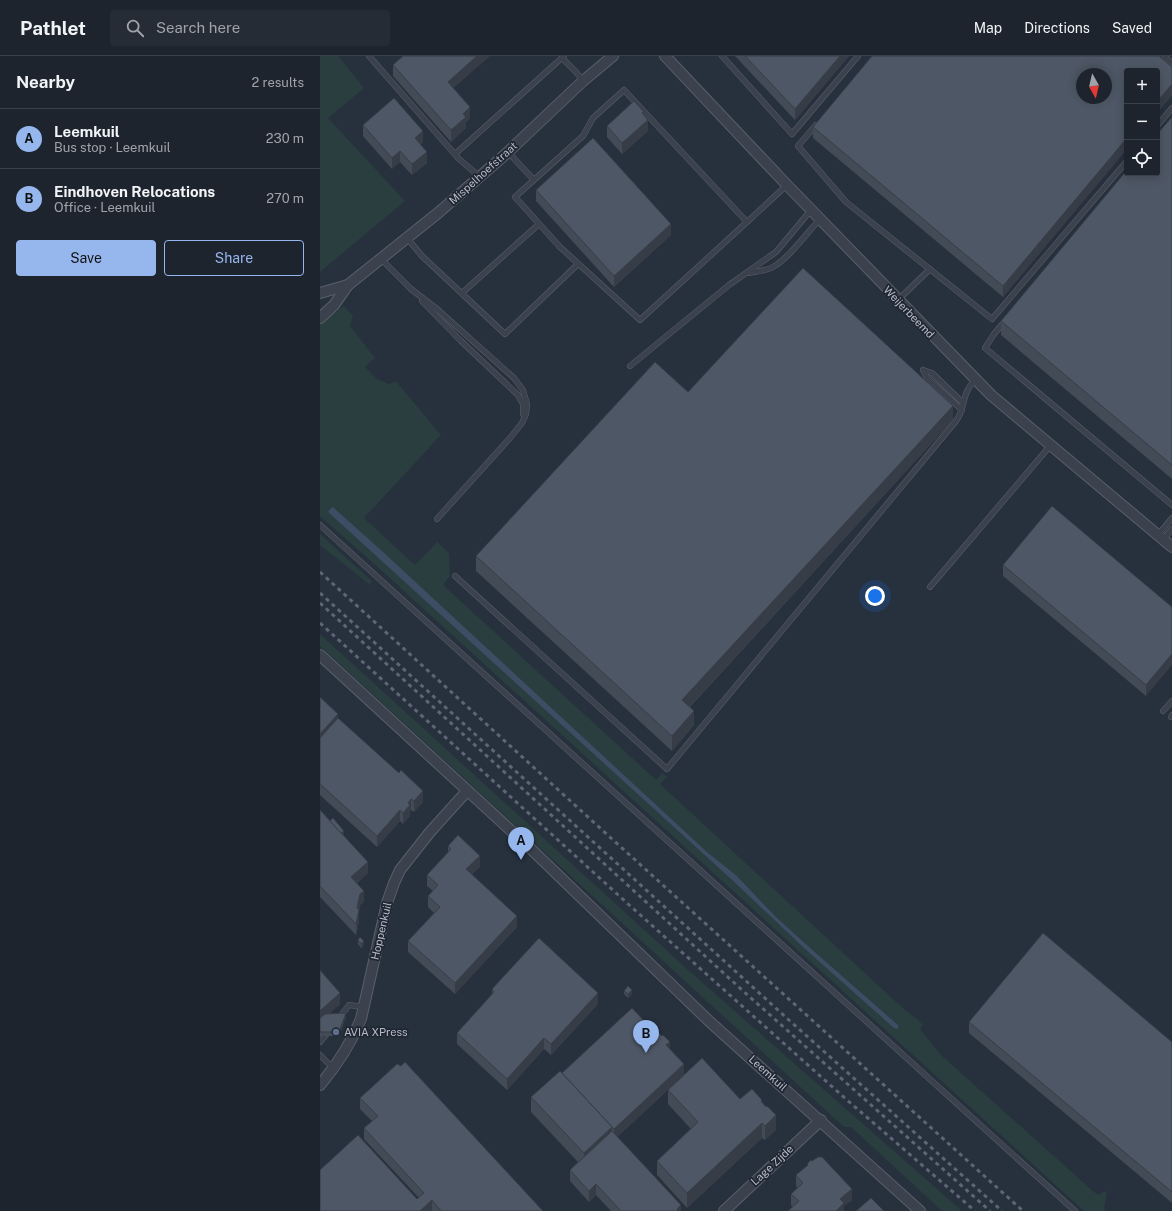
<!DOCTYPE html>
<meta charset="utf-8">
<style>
body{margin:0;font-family:"Public Sans",sans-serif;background:#252c36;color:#f1f3f6}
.controls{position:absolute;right:12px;top:12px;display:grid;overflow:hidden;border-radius:4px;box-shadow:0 2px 10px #0003}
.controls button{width:36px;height:36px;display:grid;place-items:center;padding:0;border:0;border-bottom:1px solid #3b414a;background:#1d242e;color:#f1f3f6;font:20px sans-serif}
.compass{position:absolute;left:756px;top:12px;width:36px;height:36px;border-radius:50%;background:#1d242e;box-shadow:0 2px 10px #0003;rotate:172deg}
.you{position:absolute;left:555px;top:540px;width:14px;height:14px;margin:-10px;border:3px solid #fff;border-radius:50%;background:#1a73e8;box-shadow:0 0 0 6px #1a73e833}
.badge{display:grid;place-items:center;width:26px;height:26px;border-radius:50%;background:#96b7ee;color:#111;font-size:13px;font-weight:700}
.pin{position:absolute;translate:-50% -33px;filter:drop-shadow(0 1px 2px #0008)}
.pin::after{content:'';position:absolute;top:21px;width:14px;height:12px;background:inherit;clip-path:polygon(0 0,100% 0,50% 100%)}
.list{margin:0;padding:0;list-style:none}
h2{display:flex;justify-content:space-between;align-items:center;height:52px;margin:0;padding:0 16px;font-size:17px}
h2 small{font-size:13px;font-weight:400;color:#a0a4aa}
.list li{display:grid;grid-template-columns:26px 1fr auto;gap:12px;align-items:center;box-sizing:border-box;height:60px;padding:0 16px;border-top:1px solid #3b414a}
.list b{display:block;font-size:15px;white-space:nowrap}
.list p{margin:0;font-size:13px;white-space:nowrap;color:#a0a4aa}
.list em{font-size:13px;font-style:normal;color:#a0a4aa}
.actions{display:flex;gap:8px;padding:12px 16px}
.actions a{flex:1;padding:9px 0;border:1px solid #96b7ee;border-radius:4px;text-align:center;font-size:14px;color:#96b7ee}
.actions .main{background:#96b7ee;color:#111}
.icon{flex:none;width:22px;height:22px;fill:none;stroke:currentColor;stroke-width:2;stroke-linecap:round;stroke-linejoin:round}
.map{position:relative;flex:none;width:852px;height:1155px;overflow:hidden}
header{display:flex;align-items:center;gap:24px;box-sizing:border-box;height:56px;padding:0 20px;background:#1d242e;border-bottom:1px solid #3b414a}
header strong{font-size:19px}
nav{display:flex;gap:22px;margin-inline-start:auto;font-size:14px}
.search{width:280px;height:36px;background:#252c36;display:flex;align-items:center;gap:10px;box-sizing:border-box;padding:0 14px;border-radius:4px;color:#a0a4aa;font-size:15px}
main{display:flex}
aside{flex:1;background:#1d242e}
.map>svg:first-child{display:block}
.green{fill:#2a3d3f;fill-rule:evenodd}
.water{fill:#3e4d64}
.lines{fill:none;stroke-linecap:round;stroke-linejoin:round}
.service-casing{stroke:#59606b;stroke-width:6}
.minor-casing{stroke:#59606b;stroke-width:12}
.service{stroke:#3b424d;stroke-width:5}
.minor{stroke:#3b424d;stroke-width:10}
.rail{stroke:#5d6673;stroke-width:3;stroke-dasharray:4 4;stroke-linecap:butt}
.wall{fill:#434b57}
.shaded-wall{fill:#373d47}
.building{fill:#4e5765;stroke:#373d47;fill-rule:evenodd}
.service-dot{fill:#5c6f8a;stroke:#202732;stroke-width:1.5}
.labels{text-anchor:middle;stroke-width:3.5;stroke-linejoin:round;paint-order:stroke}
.street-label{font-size:11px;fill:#b7bdc8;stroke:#202732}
.poi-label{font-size:11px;fill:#b7bdc8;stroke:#202732;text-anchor:start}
</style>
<header>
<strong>Pathlet</strong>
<div class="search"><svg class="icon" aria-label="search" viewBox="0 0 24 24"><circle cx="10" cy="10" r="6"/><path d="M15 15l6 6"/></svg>Search here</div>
<nav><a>Map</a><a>Directions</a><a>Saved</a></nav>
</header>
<main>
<aside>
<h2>Nearby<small>2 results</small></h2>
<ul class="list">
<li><span class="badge">A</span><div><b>Leemkuil</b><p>Bus stop · Leemkuil</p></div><em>230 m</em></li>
<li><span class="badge">B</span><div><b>Eindhoven Relocations</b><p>Office · Leemkuil</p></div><em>270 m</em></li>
</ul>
<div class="actions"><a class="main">Save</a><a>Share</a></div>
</aside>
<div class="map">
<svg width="852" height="1155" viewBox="0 0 852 1155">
<rect width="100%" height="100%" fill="#27303d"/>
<g class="green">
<polygon points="0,0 18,0 44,32 8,62 85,145 0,216"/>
<path d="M24,250L33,260L30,270L55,302L45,311L57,323L69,328L76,325L121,379L44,462L95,509L117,486L129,497L130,520L123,529L336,724L342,717L347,721L340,728L586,955L596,962L603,969L600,973L620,998L774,1136L779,1139L784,1135L787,1137L784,1153L786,1155H764L62,515L0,460V268ZM14,452L387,796L416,819L456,861L488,890L578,969V973L485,893L412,824L9,456Z"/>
<polygon points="0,478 52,525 50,529 0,489"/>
<polygon points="0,578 367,913 642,1155 622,1155 531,1071 524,1071 0,590"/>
</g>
<polygon class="water" points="12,451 14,452 63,496 387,796 416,819 456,861 488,890 578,969 578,973 574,972 485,893 412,824 8,456"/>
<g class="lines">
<g class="service-casing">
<g id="service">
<polyline points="49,0 139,103 160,121"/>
<polyline points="402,0 472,78 538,0"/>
<polyline points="844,0 852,7"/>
<polyline points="242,2 256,16 263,25"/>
<polyline points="496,69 478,90 526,146 672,263 807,105"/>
<polyline points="837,70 852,52"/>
<polyline points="188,96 214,124"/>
<polyline points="135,98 244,0"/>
<polyline points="427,166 320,264 240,191 195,141 263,80 273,62 304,34 427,166 467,129"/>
<polyline points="87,182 102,200 185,278 258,208"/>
<polyline points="61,203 93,235"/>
<path d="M429,217C437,215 446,215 453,211C469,202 487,177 500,163"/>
<polyline points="91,233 117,253 194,322 203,334 207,348 206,358 202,367 190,382 117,463"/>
<polyline points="142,237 219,168"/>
<polyline points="578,244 610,213"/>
<polyline points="102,245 141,285 198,339 203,348 203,358"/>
<polyline points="685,265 674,278 665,292 852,449"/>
<polyline points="310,310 409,229 456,196 491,154"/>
<polyline points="603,314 607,322 642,354"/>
<polyline points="603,314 612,317 643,347"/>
<polyline points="0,469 755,1155"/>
<polyline points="838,479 852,462"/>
<polyline points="843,484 852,473"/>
<path d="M135,520L347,713L636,365C646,351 641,338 655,324"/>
<polyline points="610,531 730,390"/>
<polyline points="843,655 852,645"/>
<polyline points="851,661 852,659"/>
<polyline points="19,962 29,949 44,951"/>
<polyline points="0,986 9,975"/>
<polyline points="0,999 13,1012"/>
</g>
</g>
<g class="minor-casing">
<g id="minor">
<polyline points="345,0 467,129 671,339 852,491"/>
<polyline points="0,237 28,229"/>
<polyline points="0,262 14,249 28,229 118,157 188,96 263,25 293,0"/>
<polyline points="0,599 211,793 390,966 600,1155"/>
<path d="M0,1029C17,1009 31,987 41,963L67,847L74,827L80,814L110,776L147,735"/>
<polyline points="404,1155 501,1064"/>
</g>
</g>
<use href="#service" class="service"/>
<use href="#minor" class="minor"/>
<g class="rail">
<polyline points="0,516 292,783 703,1155"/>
<polyline points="0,537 470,965 682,1155"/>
<polyline points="0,547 422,934 670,1155"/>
<polyline points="0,567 307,847 527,1044 655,1155"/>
</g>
</g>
<g class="wall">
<polygon points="415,0 529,0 475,64"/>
<polygon points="73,9 133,32 150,62 146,66 146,72 131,86 73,20"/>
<polygon points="852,11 852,39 683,241 493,82 493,71"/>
<polygon points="324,59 328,75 302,98 287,81 287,70"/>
<polygon points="852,61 852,423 681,279 681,265"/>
<polygon points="43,69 103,86 100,89 107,107 92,119 80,106 72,113 43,80"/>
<polygon points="216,134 351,179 294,231 216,145"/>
<polygon points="368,336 633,364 370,651 374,669 352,695 156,515 156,500"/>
<polygon points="683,509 852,551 826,640 683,520"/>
<polygon points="0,641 18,662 103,746 94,756 91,754 90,755 90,760 83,768 80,765 57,791 0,739"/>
<polygon points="0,754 10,765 24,778 23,779 48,817 37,827 44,846 40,849 39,855 39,865 36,879 0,841"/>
<polygon points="128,790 160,811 152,818 197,871 135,938 88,896 88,885 114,857 108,851 108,840 113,835 107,830 107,819 128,797"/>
<polygon points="38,884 44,889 41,892 38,888"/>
<polygon points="0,914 20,948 9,958 26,961 19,980 0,980"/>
<polygon points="172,933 278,948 231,999 224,993 187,1034 137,988 137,977 172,938"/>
<polygon points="304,935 312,938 308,942 304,938"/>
<polygon points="649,966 852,986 852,1147 649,977"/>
<polygon points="350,993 364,1019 297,1081 361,1155 291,1155 276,1139 269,1146 250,1125 250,1114 258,1106 211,1056 211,1041 242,1017"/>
<polygon points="348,1034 420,1043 442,1047 456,1074 445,1084 442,1082 367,1152 337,1119 337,1105 371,1073 348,1048"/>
<polygon points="40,1042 223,1155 0,1155 97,1143 99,1142 44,1083 44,1072 52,1065 40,1053"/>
<polygon points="487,1108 532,1144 524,1150 524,1155 473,1151 471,1149 471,1138 478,1132 476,1130 476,1119 487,1110"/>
</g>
<g class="shaded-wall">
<polygon points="157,0 170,0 128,37 128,26"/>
<polygon points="520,0 529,0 475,64 475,53"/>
<polygon points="852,28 852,39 837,57 837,46"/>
<polygon points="150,51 150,62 146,66 146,72 131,86 131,74 143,58"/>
<polygon points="328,64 328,75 302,98 302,87"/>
<polygon points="103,75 103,86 95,93 95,82"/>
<polygon points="807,82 807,93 683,241 683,230"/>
<polygon points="80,95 80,106 72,113 72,102"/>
<polygon points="107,96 107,107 92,119 92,108"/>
<polygon points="351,168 351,179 294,231 294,220"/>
<polygon points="633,350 633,364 362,659 362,644"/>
<polygon points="852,598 852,609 826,640 826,629"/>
<polygon points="374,655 374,669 352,695 352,680"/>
<polygon points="18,658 18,673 0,693 0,678"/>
<polygon points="103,735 103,746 94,756 94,745"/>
<polygon points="91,743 91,754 90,755 90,760 83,768 83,757 88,747"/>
<polygon points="80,754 80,765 57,791 57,780"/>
<polygon points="24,775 24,778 18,784 18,781"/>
<polygon points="160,800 160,811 146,824 146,813"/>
<polygon points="48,806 48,817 31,832 31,821"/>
<polygon points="44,835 44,846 40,849 39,855 39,865 36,879 37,852 40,838"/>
<polygon points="197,860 197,871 135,938 135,927"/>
<polygon points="44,885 44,889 41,892 41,888"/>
<polygon points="312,934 312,938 308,942 308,938"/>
<polygon points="20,937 20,948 0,966 0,955"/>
<polygon points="278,937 278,948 231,999 231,988"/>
<polygon points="26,957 26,961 19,980 19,976"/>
<polygon points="224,982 224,993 187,1034 187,1023"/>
<polygon points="350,986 350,997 346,989"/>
<polygon points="364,1008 364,1019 294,1084 294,1073"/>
<polygon points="456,1059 456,1074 445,1084 445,1070"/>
<polygon points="442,1067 442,1082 367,1152 367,1137"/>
<polygon points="292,1071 292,1086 264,1112 264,1097"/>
<polygon points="276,1128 276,1139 269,1146 269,1135"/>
<polygon points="532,1133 532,1144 524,1150 524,1155 516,1155 520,1143"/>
<polygon points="112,1144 112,1155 100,1155"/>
<polygon points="361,1149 361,1155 357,1155 357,1153"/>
</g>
<g class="building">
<polygon points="83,0 157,0 128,26 150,51 143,58 146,61 131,74 73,9"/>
<polygon points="425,0 520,0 475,53"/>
<path d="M552,0H839L852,11V28L837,46V15H807V82L683,230L493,71ZM762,18H786V42H762Z"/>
<polygon points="74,42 103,75 95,82 107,96 92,108 80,95 72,102 43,69"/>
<polygon points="314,45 324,56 322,57 328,64 302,87 287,70"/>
<polygon points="852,61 852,409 681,265 807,114 807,117 837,117 837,78"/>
<polygon points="273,82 351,168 294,220 216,134"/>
<polygon points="483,212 633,350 362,644 374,655 352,680 156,500 335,306 368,336"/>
<polygon points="732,450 852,551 852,598 826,629 683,509"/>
<polygon points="0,641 18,658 0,678"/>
<polygon points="18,662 79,717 81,714 103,735 94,745 91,743 88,747 90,749 83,757 80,754 57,780 0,728 0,682"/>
<polygon points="0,754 48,806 31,821 44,835 40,838 37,852 39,854 36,868 0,830"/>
<polygon points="13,762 24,775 21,777 10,765"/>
<polygon points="138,779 160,800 146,813 197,860 135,927 88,885 120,851 108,840 118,829 107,819 131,793 128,790"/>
<polygon points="723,877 852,986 852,1136 649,966"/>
<polygon points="40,881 44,885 41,888 38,884"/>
<polygon points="219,882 278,937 231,988 224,982 187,1023 137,977 174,936 172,933"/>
<polygon points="0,914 20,937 0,955"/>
<polygon points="308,930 312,934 308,938 304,935"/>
<polygon points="312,952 328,969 329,967 342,980 343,979 350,986 346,989 364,1008 294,1073 242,1017"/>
<polygon points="26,957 19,976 0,976 0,962 5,958"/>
<polygon points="382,1002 420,1043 432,1033 442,1044 441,1045 446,1051 447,1050 456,1059 445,1070 442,1067 367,1137 337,1105 378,1066 348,1034"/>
<polygon points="85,1006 223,1155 121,1155 112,1144 100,1155 0,1155 0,1114 38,1079 97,1143 104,1137 44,1072 58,1060 40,1042 77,1008 81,1010"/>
<polygon points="240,1015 292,1071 264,1097 211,1041"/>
<polygon points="292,1075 361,1149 357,1153 358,1154 357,1155 301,1155 276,1128 269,1135 250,1114"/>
<polygon points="498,1101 502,1101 532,1133 520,1143 524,1147 516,1155 468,1155 479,1145 471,1138 483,1127 476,1119 488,1109 487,1108 491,1104 492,1105"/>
<polygon points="551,1142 564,1155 536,1155"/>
</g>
<circle class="service-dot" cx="16" cy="976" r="4"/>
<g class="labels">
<g class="street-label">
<text transform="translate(163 117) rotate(-42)" y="4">Mispelhoefstraat</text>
<text transform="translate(589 256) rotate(46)" y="4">Weijerbeemd</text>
<text transform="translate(61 875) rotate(-77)" y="4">Hoppenkuil</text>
<text transform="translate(448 1017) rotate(42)" y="4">Leemkuil</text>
<text transform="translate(452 1109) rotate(-43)" y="4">Lage Zijde</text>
</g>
<g class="poi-label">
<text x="24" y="980">AVIA XPress</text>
</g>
</g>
</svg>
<div class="controls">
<button>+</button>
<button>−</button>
<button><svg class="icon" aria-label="locate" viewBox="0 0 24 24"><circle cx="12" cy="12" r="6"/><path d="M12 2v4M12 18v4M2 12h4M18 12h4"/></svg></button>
</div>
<svg class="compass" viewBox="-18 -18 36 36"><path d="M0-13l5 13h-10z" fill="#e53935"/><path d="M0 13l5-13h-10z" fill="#a0a4aa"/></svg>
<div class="you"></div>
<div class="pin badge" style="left:201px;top:804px">A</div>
<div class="pin badge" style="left:326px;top:997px">B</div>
</div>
</main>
